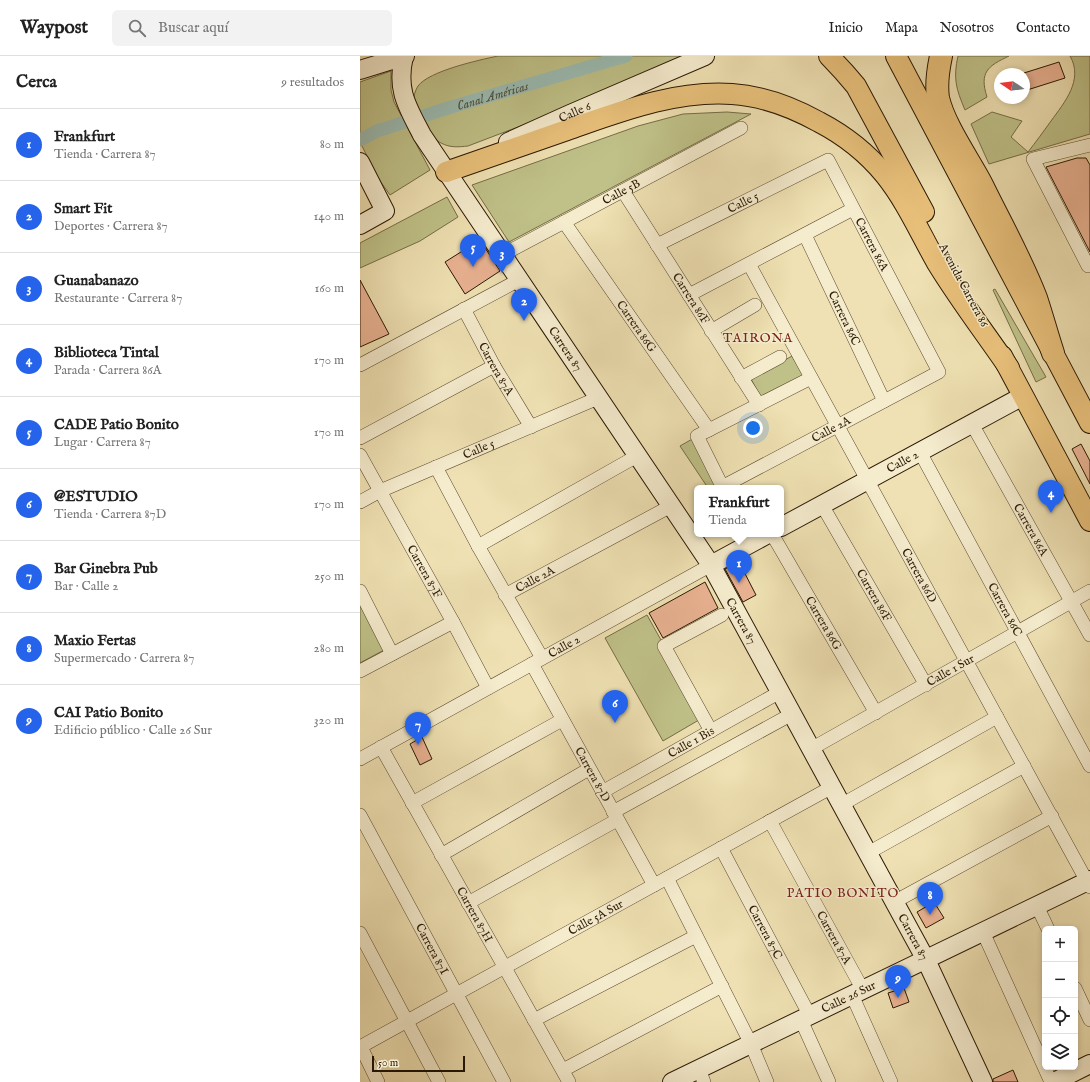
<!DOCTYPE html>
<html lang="es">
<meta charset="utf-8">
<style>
body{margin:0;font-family:"IM FELL English",serif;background:#f2f2f2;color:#222}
.controls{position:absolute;right:12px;bottom:12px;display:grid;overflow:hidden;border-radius:6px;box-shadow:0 2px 6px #0003}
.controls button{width:36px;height:36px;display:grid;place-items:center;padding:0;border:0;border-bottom:1px solid #e0e0e0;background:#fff;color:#222;font:20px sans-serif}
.compass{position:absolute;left:634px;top:12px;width:36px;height:36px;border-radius:50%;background:#fff;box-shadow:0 2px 6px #0003;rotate:283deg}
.scale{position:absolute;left:12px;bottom:10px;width:93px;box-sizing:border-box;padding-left:4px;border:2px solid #2b1903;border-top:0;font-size:11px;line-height:14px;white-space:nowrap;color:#2b1903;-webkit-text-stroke:3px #f5ecce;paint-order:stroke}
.you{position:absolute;left:393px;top:372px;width:14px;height:14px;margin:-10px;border:3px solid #fff;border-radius:50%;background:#1a73e8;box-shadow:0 0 0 6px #1a73e833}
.badge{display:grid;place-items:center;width:26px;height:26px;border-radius:50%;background:#2563eb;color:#fff;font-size:13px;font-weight:700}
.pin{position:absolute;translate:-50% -33px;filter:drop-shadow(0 1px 2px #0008)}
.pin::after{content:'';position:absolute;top:21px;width:14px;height:12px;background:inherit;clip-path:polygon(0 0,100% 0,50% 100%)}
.popup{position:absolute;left:334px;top:429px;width:90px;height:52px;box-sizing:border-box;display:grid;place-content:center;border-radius:6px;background:#fff;filter:drop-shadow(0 1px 3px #0005);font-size:13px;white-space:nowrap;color:#767676}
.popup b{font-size:15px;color:#222}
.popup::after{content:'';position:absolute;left:50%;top:100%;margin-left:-8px;border:8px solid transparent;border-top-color:#fff}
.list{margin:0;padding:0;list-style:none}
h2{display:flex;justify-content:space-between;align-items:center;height:52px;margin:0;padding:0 16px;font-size:17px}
h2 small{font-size:13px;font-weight:400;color:#767676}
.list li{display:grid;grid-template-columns:26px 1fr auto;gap:12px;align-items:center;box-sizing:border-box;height:72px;padding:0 16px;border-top:1px solid #e0e0e0}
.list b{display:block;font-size:15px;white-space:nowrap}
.list p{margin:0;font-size:13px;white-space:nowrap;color:#767676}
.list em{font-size:13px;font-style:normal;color:#767676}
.icon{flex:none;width:22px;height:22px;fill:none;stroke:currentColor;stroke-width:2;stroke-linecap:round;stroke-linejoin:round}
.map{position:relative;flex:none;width:730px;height:1026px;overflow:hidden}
header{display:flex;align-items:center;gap:24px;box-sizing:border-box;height:56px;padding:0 20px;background:#fff;border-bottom:1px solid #e0e0e0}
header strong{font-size:19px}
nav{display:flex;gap:22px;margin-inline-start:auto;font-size:14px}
.search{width:280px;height:36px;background:#f2f2f2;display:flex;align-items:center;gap:10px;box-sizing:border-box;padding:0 14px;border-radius:6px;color:#767676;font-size:15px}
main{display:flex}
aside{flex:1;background:#fff}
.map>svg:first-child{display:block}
.green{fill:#bfc188;stroke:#756d46}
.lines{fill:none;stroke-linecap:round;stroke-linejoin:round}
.canal{stroke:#9bbcb2;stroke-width:13}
.building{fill:#e9b292;stroke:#2b1903}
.street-casing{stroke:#5c4b2f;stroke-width:14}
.secondary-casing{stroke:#2b1903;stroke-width:20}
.primary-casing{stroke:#2b1903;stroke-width:22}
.highway-casing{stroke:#2b1903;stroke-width:24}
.street{stroke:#f5ecce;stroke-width:13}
.secondary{stroke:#f5ecce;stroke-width:18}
.primary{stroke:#e8c07a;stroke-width:20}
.highway{stroke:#e8c07a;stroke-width:22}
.labels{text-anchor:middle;stroke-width:3;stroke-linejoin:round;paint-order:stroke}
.street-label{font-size:12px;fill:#2b1903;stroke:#f5ecce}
.water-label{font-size:13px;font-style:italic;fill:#525240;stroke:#f5ecce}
.neighbourhood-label{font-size:13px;letter-spacing:1px;fill:#7a1f14;stroke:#f5ecce}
</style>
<header>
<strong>Waypost</strong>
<div class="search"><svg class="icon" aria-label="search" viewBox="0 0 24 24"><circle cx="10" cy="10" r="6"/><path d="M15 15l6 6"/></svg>Buscar aquí</div>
<nav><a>Inicio</a><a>Mapa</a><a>Nosotros</a><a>Contacto</a></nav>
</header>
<main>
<aside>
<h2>Cerca<small>9 resultados</small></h2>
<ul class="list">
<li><span class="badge">1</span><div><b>Frankfurt</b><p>Tienda · Carrera 87</p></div><em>80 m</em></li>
<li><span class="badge">2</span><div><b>Smart Fit</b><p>Deportes · Carrera 87</p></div><em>140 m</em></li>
<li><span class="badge">3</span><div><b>Guanabanazo</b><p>Restaurante · Carrera 87</p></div><em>160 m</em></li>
<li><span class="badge">4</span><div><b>Biblioteca Tintal</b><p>Parada · Carrera 86A</p></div><em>170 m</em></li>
<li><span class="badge">5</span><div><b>CADE Patio Bonito</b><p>Lugar · Carrera 87</p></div><em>170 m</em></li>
<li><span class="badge">6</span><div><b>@ESTUDIO</b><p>Tienda · Carrera 87D</p></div><em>170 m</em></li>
<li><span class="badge">7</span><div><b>Bar Ginebra Pub</b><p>Bar · Calle 2</p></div><em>250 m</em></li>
<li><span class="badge">8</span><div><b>Maxio Fertas</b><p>Supermercado · Carrera 87</p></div><em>280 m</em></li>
<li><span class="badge">9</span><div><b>CAI Patio Bonito</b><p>Edificio público · Calle 26 Sur</p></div><em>320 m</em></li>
</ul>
</aside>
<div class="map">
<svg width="730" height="1026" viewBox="0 0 730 1026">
<rect width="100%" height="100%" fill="#efe1b3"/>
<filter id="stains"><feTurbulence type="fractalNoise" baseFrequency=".005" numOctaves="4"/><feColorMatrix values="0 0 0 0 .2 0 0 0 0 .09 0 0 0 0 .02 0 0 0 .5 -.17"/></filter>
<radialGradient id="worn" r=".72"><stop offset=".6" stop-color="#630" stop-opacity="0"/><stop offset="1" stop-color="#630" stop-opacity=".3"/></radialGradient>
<g class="green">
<path d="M138,0H330L213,50L108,90C99,91 90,92 81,87C72,83 57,57 54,47C53,41 55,35 58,30C69,15 119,4 138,0Z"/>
<path d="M598,0H649C628,10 619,16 627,41L605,54C596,33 593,22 598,0Z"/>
<path d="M710,0H730V78L629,108L611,68L632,56L662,65L651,81L668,96C676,86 683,76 691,65C704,47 724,24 710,0Z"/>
<polygon points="31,15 31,34 34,46 70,114 30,139 18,122 0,86 0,26"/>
<polygon points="367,56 391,58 149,186 112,129 278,70 323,58"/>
<polygon points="87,141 98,161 60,185 0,212 0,187"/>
<polygon points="635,233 686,321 676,326 633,234"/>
<polygon points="432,300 443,319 401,342 391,323"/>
<polygon points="334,382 358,432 348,432 320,390"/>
<polygon points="0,543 26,593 0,607"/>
<polygon points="287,559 344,661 303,685 245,582"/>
</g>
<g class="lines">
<path class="canal" id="s1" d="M0,84L17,75L88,52L266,0"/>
</g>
<g class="building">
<polygon points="699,6 705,22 664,35 664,17"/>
<polygon points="717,102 726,102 730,109 730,196 686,111"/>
<polygon points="120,184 140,215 105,238 85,206"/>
<polygon points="0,224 29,278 0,291"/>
<polygon points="721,388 730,405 730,428 712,393"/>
<polygon points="379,506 396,539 383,546 365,513"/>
<polygon points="345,526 358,552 303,582 289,557"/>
<polygon points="62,681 72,703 60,709 50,688"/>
<polygon points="574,846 584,862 566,872 557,856"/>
<polygon points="544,932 549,946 533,952 528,937"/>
<polygon points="653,1014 658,1026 633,1026 633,1023"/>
</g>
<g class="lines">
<g class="street-casing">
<g id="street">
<polyline points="730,89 673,103 728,210 730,209"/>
<path id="s2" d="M263,135L399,349"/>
<path id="s3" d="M204,166L349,374"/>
<path id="s4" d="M445,179L524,345"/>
<path id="s5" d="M297,189L468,104L579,316L362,431"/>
<path id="s6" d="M142,199L381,72"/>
<path id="s7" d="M389,208L730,831"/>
<polyline points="329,239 493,153"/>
<path id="s8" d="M104,253L134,310L171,371"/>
<polyline points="351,275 395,249"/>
<polyline points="0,309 159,224"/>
<polyline points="381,322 420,301"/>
<path id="s9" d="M612,368L730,579"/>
<polyline points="0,382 134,310"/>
<path id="s10" d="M560,396L730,710"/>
<path id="s11" d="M0,399L93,566L128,632"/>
<polyline points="76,411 118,490 182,602"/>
<polyline points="363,432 337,380 451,322"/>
<path id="s12" d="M0,446L20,435L238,342"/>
<path id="s13" d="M462,449L566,629"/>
<path id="s14" d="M412,478L516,657"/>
<polyline points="118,490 277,400"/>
<polyline points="0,535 32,598"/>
<path id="s15" d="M145,539L311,450"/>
<path id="s16" d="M172,608L294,829"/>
<polyline points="0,615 93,566"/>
<polyline points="351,675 304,590 362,559"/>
<path id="s17" d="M21,691L209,1026"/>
<path id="s18" d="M451,693L730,535"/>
<path id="s19" d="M0,703L351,509"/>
<path id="s20" d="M242,736L420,636"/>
<polyline points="52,747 202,664"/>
<polyline points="481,749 637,661"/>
<polyline points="253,756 432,658"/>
<path id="s21" d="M0,759L144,1026"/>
<path id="s22" d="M410,765L503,934"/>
<path id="s23" d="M361,792L450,960"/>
<polyline points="508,797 664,710"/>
<polyline points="81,799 229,713"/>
<polyline points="307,822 391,988 407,1026"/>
<polyline points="534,846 692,760"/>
<polyline points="108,847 257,764"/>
<polyline points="677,850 688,873"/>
<polyline points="623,876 691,1026"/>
<polyline points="0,877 79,1026"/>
<polyline points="715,932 730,964"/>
<polyline points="492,939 531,1026"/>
<polyline points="174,964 336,880"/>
<polyline points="441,964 469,1026"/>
<path id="s24" d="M0,991L472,731"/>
<polyline points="1,991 18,1026"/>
<polyline points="339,1013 344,1026"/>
<polyline points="203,1014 362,930"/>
</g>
</g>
<g class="secondary-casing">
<g id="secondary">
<path id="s25" d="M44,0C36,34 47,50 62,79L351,509L566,904L623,1026"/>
<polyline points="0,14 45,0"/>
<path id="s26" d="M148,86L210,58L345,0"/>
<polyline points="0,106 25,155 0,169"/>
<path id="s27" d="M421,471L663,340"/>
<polyline points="351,509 408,478"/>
<path id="s28" d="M312,1026L730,824"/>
<polyline points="694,1026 730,1008"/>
</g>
</g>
<g class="primary-casing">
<g id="primary">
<polyline points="469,0 484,16 496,30 564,156"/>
<polyline points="536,0 730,367"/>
<path d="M86,116C126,102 167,88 207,74C259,56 315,34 372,38C403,40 432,51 459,66C484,79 507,97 525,119C546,145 560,177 577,207C599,243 625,277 649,312"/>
<polyline points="642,300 730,465"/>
</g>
</g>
<g class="highway-casing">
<path id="highway" d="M581,0C578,14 576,28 578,42C584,69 609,104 622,129C640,166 661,203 676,242C682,260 687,279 693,297"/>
</g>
<use href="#street" class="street"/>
<use href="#secondary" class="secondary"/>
<use href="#primary" class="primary"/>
<use href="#highway" class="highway"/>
</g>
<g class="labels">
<g class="street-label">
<text dy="4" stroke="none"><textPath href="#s26" startOffset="73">Calle 6</textPath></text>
<text dy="4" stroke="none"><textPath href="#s6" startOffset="135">Calle 5B</textPath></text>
<text dy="4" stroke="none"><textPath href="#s5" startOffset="96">Calle 5</textPath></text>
<text dy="4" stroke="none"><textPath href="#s5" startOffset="286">Carrera 86A</textPath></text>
<text transform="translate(604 229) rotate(62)" y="4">Avenida Carrera 86</text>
<text dy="4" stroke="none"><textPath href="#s2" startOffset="127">Carrera 86F</textPath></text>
<text dy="4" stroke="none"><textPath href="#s4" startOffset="92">Carrera 86C</textPath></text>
<text dy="4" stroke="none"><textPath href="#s3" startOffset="127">Carrera 86G</textPath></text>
<text dy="4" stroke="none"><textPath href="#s25" startOffset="341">Carrera 87</textPath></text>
<text dy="4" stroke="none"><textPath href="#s8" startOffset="68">Carrera 87A</textPath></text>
<text transform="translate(471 373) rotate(-28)" y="4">Calle 2A</text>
<text dy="4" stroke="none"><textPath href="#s12" startOffset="130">Calle 5</textPath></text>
<text dy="4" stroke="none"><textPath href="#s27" startOffset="138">Calle 2</textPath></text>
<text dy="4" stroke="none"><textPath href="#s9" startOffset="121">Carrera 86A</textPath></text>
<text dy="4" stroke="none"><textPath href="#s11" startOffset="133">Carrera 87F</textPath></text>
<text dy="4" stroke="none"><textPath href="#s7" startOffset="355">Carrera 86D</textPath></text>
<text dy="4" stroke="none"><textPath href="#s15" startOffset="34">Calle 2A</textPath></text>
<text dy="4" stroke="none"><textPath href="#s13" startOffset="104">Carrera 86F</textPath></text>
<text dy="4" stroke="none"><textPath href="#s10" startOffset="179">Carrera 86C</textPath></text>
<text dy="4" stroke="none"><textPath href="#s25" startOffset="665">Carrera 87</textPath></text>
<text dy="4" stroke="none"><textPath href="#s14" startOffset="103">Carrera 86G</textPath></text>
<text dy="4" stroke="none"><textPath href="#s19" startOffset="233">Calle 2</textPath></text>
<text dy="4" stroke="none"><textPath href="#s18" startOffset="160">Calle 1 Sur</textPath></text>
<text dy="4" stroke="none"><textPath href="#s20" startOffset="102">Calle 1 Bis</textPath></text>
<text dy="4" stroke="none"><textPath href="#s16" startOffset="126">Carrera 87D</textPath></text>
<text dy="4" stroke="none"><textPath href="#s17" startOffset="192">Carrera 87H</textPath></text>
<text dy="4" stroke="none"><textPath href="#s24" startOffset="269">Calle 5A Sur</textPath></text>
<text dy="4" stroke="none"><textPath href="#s23" startOffset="95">Carrera 87C</textPath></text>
<text dy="4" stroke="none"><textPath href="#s22" startOffset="133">Carrera 87A</textPath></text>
<text dy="4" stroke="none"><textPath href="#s25" startOffset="1025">Carrera 87</textPath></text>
<text dy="4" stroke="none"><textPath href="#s21" startOffset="152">Carrera 87I</textPath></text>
<text dy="4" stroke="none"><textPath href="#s28" startOffset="196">Calle 26 Sur</textPath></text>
</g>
<g class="water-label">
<text dy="5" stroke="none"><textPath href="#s1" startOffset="140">Canal Américas</textPath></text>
</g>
<g class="neighbourhood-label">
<text x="398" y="286">TAIRONA</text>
<text x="483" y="841">PATIO BONITO</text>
</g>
</g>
<rect width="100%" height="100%" filter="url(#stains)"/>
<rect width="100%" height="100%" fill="url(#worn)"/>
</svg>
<div class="controls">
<button>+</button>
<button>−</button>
<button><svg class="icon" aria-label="locate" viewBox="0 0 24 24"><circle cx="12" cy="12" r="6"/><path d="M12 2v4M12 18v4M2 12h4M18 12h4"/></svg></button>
<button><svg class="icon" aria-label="layers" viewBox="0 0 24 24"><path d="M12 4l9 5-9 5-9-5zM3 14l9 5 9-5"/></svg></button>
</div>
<svg class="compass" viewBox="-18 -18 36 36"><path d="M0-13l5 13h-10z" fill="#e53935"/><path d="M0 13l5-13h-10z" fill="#767676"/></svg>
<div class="scale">50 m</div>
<div class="you"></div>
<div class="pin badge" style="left:379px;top:527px">1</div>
<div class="popup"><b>Frankfurt</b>Tienda</div>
<div class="pin badge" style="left:164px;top:265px">2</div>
<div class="pin badge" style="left:142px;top:217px">3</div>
<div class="pin badge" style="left:691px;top:457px">4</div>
<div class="pin badge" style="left:113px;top:211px">5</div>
<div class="pin badge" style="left:255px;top:667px">6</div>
<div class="pin badge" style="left:58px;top:689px">7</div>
<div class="pin badge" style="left:570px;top:859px">8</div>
<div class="pin badge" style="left:538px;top:942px">9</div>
</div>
</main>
